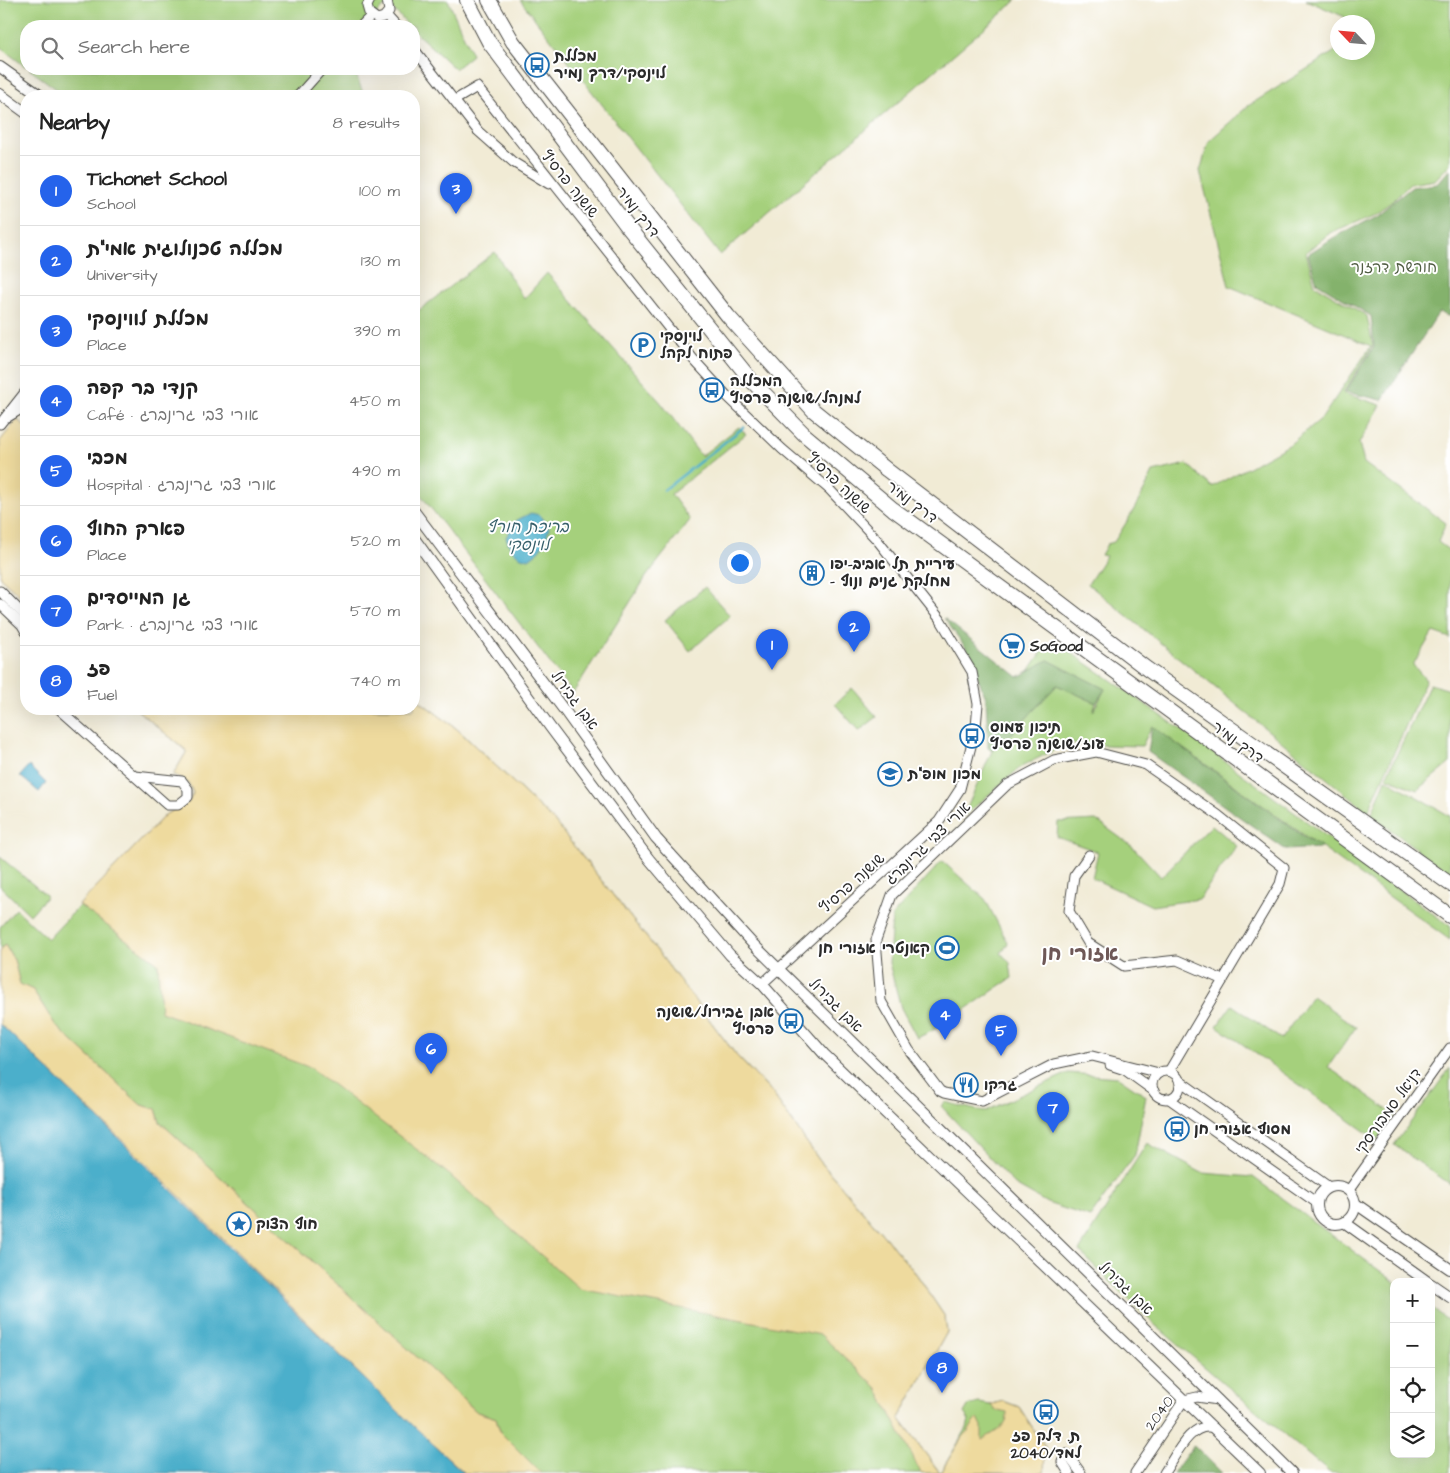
<!DOCTYPE html>
<meta charset="utf-8">
<style>
body{margin:0;font-family:"Architects Daughter","Playpen Sans Hebrew",sans-serif;background:#f2f2f2;color:#222}
.controls{position:absolute;right:15px;bottom:15px;display:grid;overflow:hidden;border-radius:10px;box-shadow:0 5px 20px #0002}
.controls button{width:45px;height:45px;display:grid;place-items:center;padding:0;border:0;border-bottom:1px solid #e0e0e0;background:#fff;color:#222;font:25px sans-serif}
.compass{position:absolute;left:1330px;top:15px;width:45px;height:45px;border-radius:50%;background:#fff;box-shadow:0 5px 20px #0002;rotate:296deg}
.you{position:absolute;left:739px;top:562px;width:18px;height:18px;margin:-12px;border:4px solid #fff;border-radius:50%;background:#1a73e8;box-shadow:0 0 0 8px #1a73e833}
.badge{display:grid;place-items:center;width:32px;height:32px;border-radius:50%;background:#2563eb;color:#fff;font-size:16px;font-weight:700}
.pin{position:absolute;translate:-50% -41px;filter:drop-shadow(0 1px 2px #0008)}
.pin::after{content:'';position:absolute;top:26px;width:18px;height:15px;background:inherit;clip-path:polygon(0 0,100% 0,50% 100%)}
.list{margin:0;padding:0;list-style:none}
h2{display:flex;justify-content:space-between;align-items:center;height:65px;margin:0;padding:0 20px;font-size:21px}
h2 small{font-size:16px;font-weight:400;color:#767676}
.list li{display:grid;grid-template-columns:32px 1fr auto;gap:15px;align-items:center;box-sizing:border-box;height:70px;padding:0 20px;border-top:1px solid #e0e0e0}
.list b{display:block;font-size:19px;white-space:nowrap}
.list p{margin:0;font-size:16px;white-space:nowrap;color:#767676}
.list em{font-size:16px;font-style:normal;color:#767676}
.icon{flex:none;width:28px;height:28px;fill:none;stroke:currentColor;stroke-width:2;stroke-linecap:round;stroke-linejoin:round}
.map{position:relative;flex:none;width:1450px;height:1473px;overflow:hidden}
.search{position:absolute;background:#fff;box-shadow:0 5px 20px #0002;left:20px;top:20px;width:400px;height:55px;display:flex;align-items:center;gap:12px;box-sizing:border-box;padding:0 18px;border-radius:20px;color:#767676;font-size:19px}
.panel{position:absolute;background:#fff;box-shadow:0 5px 20px #0002;left:20px;top:90px;width:400px;height:625px;border-radius:20px}
.map>svg:first-child{display:block}
.green{fill:#a5d07c;stroke:#687e54}
.forest{fill:#84b26c;stroke:#586e4c}
.sand{fill:#eeda9e;stroke:#8c8264}
.water{fill:#4cafcb;stroke:#3c6d7b}
.lines{fill:none;stroke-linecap:round;stroke-linejoin:round}
.stream{stroke:#4cafcb;stroke-width:2.5}
.minor-casing{stroke:#494844;stroke-width:11}
.tertiary-casing{stroke:#494844;stroke-width:12}
.trunk-casing{stroke:#494844;stroke-width:16}
.minor{stroke:#fff;stroke-width:9}
.tertiary{stroke:#fff;stroke-width:10}
.trunk{stroke:#fff;stroke-width:14}
.labels{text-anchor:middle;stroke-width:4;stroke-linejoin:round;paint-order:stroke}
.poi-label{font-size:15px;font-weight:bold;fill:#2b2b2b;stroke:#fff;text-anchor:start}
.street-label{font-size:15px;fill:#2b2b2b;stroke:#fff}
.park-label{font-size:15px;fill:#505d43;stroke:#fff}
.water-label{font-size:16px;font-style:italic;fill:#38606b;stroke:#fff}
.district-label{font-size:20px;font-weight:bold;fill:#6e5857;stroke:#fff}
</style>
<div class="map">
<svg width="1450" height="1473" viewBox="0 0 1450 1473">
<rect width="100%" height="100%" fill="#fff"/>
<filter id="ink" filterUnits="userSpaceOnUse"><feTurbulence type="fractalNoise" baseFrequency=".02" numOctaves="2"/><feDisplacementMap in="SourceGraphic" scale="10" xChannelSelector="R" yChannelSelector="G"/><feConvolveMatrix kernelMatrix="1 2 1 2 8 2 1 2 1" color-interpolation-filters="sRGB"/></filter>
<filter id="wash" filterUnits="userSpaceOnUse"><feTurbulence type="fractalNoise" baseFrequency=".0096" numOctaves="4" result="noise"/><feDisplacementMap in="SourceGraphic" scale="20" xChannelSelector="R" yChannelSelector="G"/><feGaussianBlur stdDeviation="1.12" result="paint"/><feColorMatrix in="noise" values="0 0 0 0 0 0 0 0 0 0 0 0 0 0 0 0 0 1.4 0 .05"/><feComposite in="paint" operator="in"/></filter>
<g filter="url(#wash)">
<rect width="100%" height="100%" fill="#f1ebd5"/>
<g class="green">
<polygon points="0,0 448,0 472,55 455,69 415,32 414,26 409,26 391,7 386,5 361,26 26,26 26,67 0,47"/>
<polygon points="520,0 1017,0 720,255"/>
<path d="M1306,0H1450V164L1435,180L1410,184L1393,201L1374,214L1330,233L1306,252L1315,285L1367,316L1373,346L1343,393L1381,405L1359,443L1364,463L1446,523L1438,542L1450,551V638L1433,632L1413,665L1426,680L1368,812L1088,584L1106,556L1101,555L1107,544L1114,542C1129,519 1142,496 1153,472L1187,464L1212,487L1289,445L1322,418L1371,346L1229,286L1200,171L1209,141L1248,106L1337,50L1338,52H1368V22H1346L1345,17Z"/>
<polygon points="29,69 354,69 364,96 66,96"/>
<polygon points="495,252 524,299 547,273 662,404 701,456 739,427 746,434 671,494 690,520 646,577 573,693 414,486 414,314"/>
<polygon points="705,587 730,616 690,651 665,620"/>
<path d="M1052,648L1067,650C1198,738 1322,835 1450,926V940L1152,726L1142,746L1067,744L1022,766L963,817L992,751L1005,741L1057,685L1096,703L1093,712L1105,689L1048,660L1029,671L1042,652Z"/>
<polygon points="1430,684 1450,690 1450,763 1417,790 1386,777"/>
<polygon points="852,688 877,717 859,731 835,704"/>
<path d="M414,697L457,729L554,821L655,948L736,1055L773,1094L819,1160L917,1275L945,1317L947,1332L899,1418L940,1473L967,1428L969,1420L964,1413L968,1406L979,1403L990,1405L1003,1401L1019,1407L1045,1447L1044,1473H541L500,1432L496,1418L477,1412L160,1122L156,1109L141,1105L56,1026L33,990L20,985L14,960L5,945L0,949V927L16,909L48,939L166,815L189,802L193,793C189,782 184,778 173,775L187,751L136,709H414Z"/>
<polygon points="1386,779 1450,816 1450,874 1371,815"/>
<polygon points="1096,820 1133,847 1161,877 1212,825 1237,846 1199,899 1152,906 1092,878 1098,852 1057,837 1058,822"/>
<polygon points="0,857 47,896 30,915 0,886"/>
<path d="M942,861L985,899L1008,943L1001,953L1010,963L1012,978C980,998 951,1023 917,1038L901,1008L889,963L892,916Z"/>
<polygon points="1312,996 1356,1027 1328,1067 1395,1115 1377,1140 1217,1026 1232,1005 1281,1039"/>
<polygon points="1450,1068 1450,1184 1394,1145"/>
<polygon points="1068,1073 1118,1077 1146,1096 1135,1155 1090,1217 1047,1203 1015,1185 941,1106 945,1102 984,1112"/>
<polygon points="1147,1143 1202,1173 1253,1177 1395,1282 1394,1454 1431,1454 1431,1308 1450,1322 1450,1473 1330,1473 1155,1325 1079,1251"/>
</g>
<g class="forest">
<polygon points="1450,169 1450,317 1439,312 1382,400 1345,392 1374,347 1371,316 1317,283 1308,254 1333,238 1377,215 1412,187 1437,184"/>
<polygon points="944,618 1018,677 1048,660 1105,689 1096,703 1057,685 1005,741 992,751 988,748 986,698 966,648"/>
<polygon points="1152,726 1306,838 1321,846 1321,848 1286,850 1148,752"/>
<polygon points="1194,1445 1222,1473 1173,1473"/>
</g>
<g class="sand">
<polygon points="17,420 26,426 26,601 0,577 0,441"/>
<path d="M414,697L457,729L554,821L655,948L736,1055L773,1094L819,1160L917,1275L945,1317L947,1332L899,1418L940,1473L960,1441L978,1418L982,1426V1440C991,1434 1009,1427 1007,1413L998,1411L990,1405L1003,1401L1019,1407L1045,1447L1044,1473H921L877,1388L821,1335L580,1289L446,1172L311,1068L161,1012L158,963L79,905L166,814L189,802L193,793C189,782 185,778 173,775L187,751L136,709H414Z"/>
<polygon points="5,945 14,960 20,984 33,990 56,1026 141,1105 156,1109 160,1122 477,1412 496,1418 500,1432 541,1473 465,1473 400,1414 142,1159 0,1024 0,949"/>
</g>
<g class="water">
<path d="M531,513L539,515L549,527C546,542 541,551 529,559C515,557 510,549 506,537L517,520Z"/>
<polygon points="29,766 46,783 39,792 20,776"/>
<path d="M0,1024C156,1172 306,1327 464,1473H0Z"/>
</g>
<g class="lines">
<polyline class="stream" points="664,490 744,427"/>
</g>
</g>
<g filter="url(#ink)">
<g class="lines">
<g class="minor-casing">
<g id="minor">
<polyline points="370,0 367,6 369,13 377,19 384,17 389,11 387,0"/>
<polyline points="386,15 396,26"/>
<polyline points="361,26 371,16"/>
<polyline points="414,49 478,131 513,162 549,184"/>
<polyline points="298,96 322,69"/>
<polyline points="455,100 477,87 694,360 728,397 782,449 829,489 878,541 940,619 972,672 978,704 976,727 960,789 939,821 762,984"/>
<polyline points="8,417 26,406"/>
<polyline points="0,424 26,391"/>
<polyline points="0,591 26,617"/>
<polyline points="0,604 22,625 26,632"/>
<polyline points="59,709 167,805 178,805 188,797 188,789 182,781 135,776"/>
<polyline points="1089,855 1074,876 1069,911 1088,943 1124,966 1177,960 1223,980"/>
<polyline points="1110,1065 1125,1070 1154,1091"/>
<circle cx="1166" cy="1085" r="14"/>
<polyline points="1159,1073 1092,1056 1054,1064 982,1101 944,1093 940,1091 909,1050 881,1001 876,940 892,895 1007,785 1054,760 1096,752 1146,765 1218,815 1284,868 1280,884 1169,1071"/>
<polyline points="1180,1081 1329,1187"/>
<polyline points="1168,1098 1317,1203"/>
<polyline points="1349,1190 1450,1048"/>
<polyline points="1067,1454 1081,1473"/>
<polyline points="1062,1462 1069,1473"/>
<polyline points="1135,1473 1184,1400 1197,1397 1218,1400"/>
<path d="M1164,1473C1175,1457 1191,1420 1214,1428"/>
</g>
</g>
<g class="tertiary-casing">
<g id="tertiary">
<polyline points="0,67 41,96"/>
<polyline points="0,94 26,113"/>
<polyline points="414,511 567,714 656,838 751,942 1292,1473"/>
<polyline points="414,538 550,727 649,859 730,955 762,984 824,1054 1260,1473"/>
<circle cx="1336" cy="1205" r="19"/>
<polyline points="1356,1204 1450,1269"/>
<polyline points="1344,1222 1428,1282"/>
<polyline points="1431,1284 1450,1297"/>
</g>
</g>
<g class="trunk-casing">
<g id="trunk">
<polyline points="467,0 489,42 627,226 751,380 805,435 893,509 1450,916"/>
<polyline points="489,0 513,42 728,316 813,410 887,470 1147,669 1450,884"/>
</g>
</g>
<use href="#minor" class="minor"/>
<use href="#tertiary" class="tertiary"/>
<use href="#trunk" class="trunk"/>
</g>
</g>
<defs>
<g id="bus-ring" transform="scale(1.25)"><circle r="9.5" fill="#fff" stroke="#1f6fb2" stroke-width="1.5"/><path d="M-5-6H5V4H4V6H2V4H-2V6H-4V4H-5ZM-3.5-4V0h7V-4ZM-3.5 1.2v1.5H-2V1.2ZM2 1.2v1.5H3.5V1.2Z" fill="#1f6fb2"/></g>
<g id="parking-ring" transform="scale(1.25)"><circle r="9.5" fill="#fff" stroke="#1f6fb2" stroke-width="1.5"/><path d="M-3.5-5.5H1a3.5 3.5 0 0 1 0 7H-1V5.5H-3.5ZM-1-3.4V-.6H.8a1.4 1.4 0 0 0 0-2.8Z" fill="#1f6fb2"/></g>
<g id="building-ring" transform="scale(1.25)"><circle r="9.5" fill="#fff" stroke="#1f6fb2" stroke-width="1.5"/><path d="M-4-6H4V6H1V3H-1V6H-4ZM-2.5-4.3h1.7v1.8h-1.7ZM.8-4.3h1.7v1.8H.8ZM-2.5-1h1.7V.8h-1.7ZM.8-1h1.7V.8H.8Z" fill="#1f6fb2"/></g>
<g id="supermarket-ring" transform="scale(1.25)"><circle r="9.5" fill="#fff" stroke="#1f6fb2" stroke-width="1.5"/><path d="M-6-5.5h2.5l.6 2H6L4.5 2H-2.5L-4.4-4H-6ZM-1.5 3.2a1.3 1.3 0 1 0 .1 0ZM3 3.2a1.3 1.3 0 1 0 .1 0Z" fill="#1f6fb2"/></g>
<g id="university-ring" transform="scale(1.25)"><circle r="9.5" fill="#fff" stroke="#1f6fb2" stroke-width="1.5"/><path d="M0-5L7-2L0 1L-7-2ZM-4 1L0 2.5L4 1V4Q0 6-4 4Z" fill="#1f6fb2"/></g>
<g id="stadium-ring" transform="scale(1.25)"><circle r="9.5" fill="#fff" stroke="#1f6fb2" stroke-width="1.5"/><path d="M0-5a6.5 5 0 1 0 0 10a6.5 5 0 1 0 0-10ZM-3.5-1.8h7v3.6h-7Z" fill="#1f6fb2"/></g>
<g id="restaurant-ring" transform="scale(1.25)"><circle r="9.5" fill="#fff" stroke="#1f6fb2" stroke-width="1.5"/><path d="M-5-6h1v4h1v-4h1v4h1v-4h1v5L-1.5 .5V6h-2V.5L-5-1ZM5-6V6H3V1.5H1.5Q1.5-4 5-6Z" fill="#1f6fb2"/></g>
<g id="sight-ring" transform="scale(1.25)"><circle r="9.5" fill="#fff" stroke="#1f6fb2" stroke-width="1.5"/><path d="M0-6L1.8-2.2L6-1.7L2.9 1.2L3.7 5.4L0 3.3L-3.7 5.4L-2.9 1.2L-6-1.7L-1.8-2.2Z" fill="#1f6fb2"/></g>
</defs>
<g fill-rule="evenodd">
<use href="#bus-ring" x="537" y="65"/>
<use href="#parking-ring" x="643" y="345"/>
<use href="#bus-ring" x="712" y="390"/>
<use href="#building-ring" x="812" y="573"/>
<use href="#supermarket-ring" x="1012" y="646"/>
<use href="#bus-ring" x="972" y="736"/>
<use href="#university-ring" x="890" y="774"/>
<use href="#stadium-ring" x="947" y="948"/>
<use href="#bus-ring" x="791" y="1021"/>
<use href="#restaurant-ring" x="966" y="1085"/>
<use href="#bus-ring" x="1177" y="1129"/>
<use href="#sight-ring" x="239" y="1224"/>
<use href="#bus-ring" x="1046" y="1412"/>
</g>
<g class="labels">
<g class="poi-label">
<text x="554" y="61">מכללת<tspan x="554" dy="17">לוינסקי/דרך נמיר</tspan></text>
<text x="660" y="341">לוינסקי<tspan x="660" dy="17">פתוח לקהל</tspan></text>
<text x="730" y="386">המכללה<tspan x="730" dy="17">למנהל/שושנה פרסיץ</tspan></text>
<text x="830" y="569">עיריית תל אביב-יפו<tspan x="830" dy="17">- מחלקת גנים ונוף</tspan></text>
<text x="1030" y="651">SoGood</text>
<text x="990" y="732">תיכון עמוס<tspan x="990" dy="17">עוז/שושנה פרסיץ</tspan></text>
<text x="908" y="779">מכון מופ"ת</text>
<text x="930" y="953" text-anchor="end">קאנטרי אזורי חן</text>
<text x="774" y="1017" text-anchor="end">אבן גבירול/שושנה<tspan x="774" dy="17">פרסיץ</tspan></text>
<text x="984" y="1090">גרקו</text>
<text x="1194" y="1134">מסוף אזורי חן</text>
<text x="256" y="1229">חוף הצוק</text>
<text x="1046" y="1441" text-anchor="middle">ת. דלק פז<tspan x="1046" dy="17">למד/2040</tspan></text>
</g>
<g class="street-label">
<text transform="translate(570 184) rotate(51)" y="5">שושנה פרסיץ</text>
<text transform="translate(638 212) rotate(52)" y="5">דרך נמיר</text>
<text transform="translate(839 483) rotate(43)" y="5">שושנה פרסיץ</text>
<text transform="translate(912 502) rotate(37)" y="5">דרך נמיר</text>
<text transform="translate(575 700) rotate(54)" y="5">אבן גבירול</text>
<text transform="translate(1238 742) rotate(36)" y="5">דרך נמיר</text>
<text transform="translate(928 843) rotate(-44)" y="5">אורי צבי גרינברג</text>
<text transform="translate(852 883) rotate(-42)" y="5">שושנה פרסיץ</text>
<text transform="translate(836 1005) rotate(45)" y="5">אבן גבירול</text>
<text transform="translate(1388 1111) rotate(-54)" y="5">דניאל סמבורסקי</text>
<text transform="translate(1126 1288) rotate(44)" y="5">אבן גבירול</text>
<text transform="translate(1159 1413) rotate(-54)" y="5">2040</text>
</g>
<g class="park-label">
<text x="1394" y="272">חורשת דרזנר</text>
</g>
<g class="water-label">
<text x="528" y="532">בריכת חורף<tspan x="528" dy="18">לוינסקי</tspan></text>
</g>
<g class="district-label">
<text x="1080" y="960">אזורי חן</text>
</g>
</g>
</svg>
<div class="controls">
<button>+</button>
<button>−</button>
<button><svg class="icon" aria-label="locate" viewBox="0 0 24 24"><circle cx="12" cy="12" r="6"/><path d="M12 2v4M12 18v4M2 12h4M18 12h4"/></svg></button>
<button><svg class="icon" aria-label="layers" viewBox="0 0 24 24"><path d="M12 4l9 5-9 5-9-5zM3 14l9 5 9-5"/></svg></button>
</div>
<svg class="compass" viewBox="-18 -18 36 36"><path d="M0-13l5 13h-10z" fill="#e53935"/><path d="M0 13l5-13h-10z" fill="#767676"/></svg>
<div class="you"></div>
<div class="pin badge" style="left:772px;top:670px">1</div>
<div class="pin badge" style="left:854px;top:652px">2</div>
<div class="pin badge" style="left:456px;top:214px">3</div>
<div class="pin badge" style="left:945px;top:1040px">4</div>
<div class="pin badge" style="left:1001px;top:1056px">5</div>
<div class="pin badge" style="left:431px;top:1074px">6</div>
<div class="pin badge" style="left:1053px;top:1133px">7</div>
<div class="pin badge" style="left:942px;top:1393px">8</div>
<div class="search"><svg class="icon" aria-label="search" viewBox="0 0 24 24"><circle cx="10" cy="10" r="6"/><path d="M15 15l6 6"/></svg>Search here</div>
<section class="panel">
<h2>Nearby<small>8 results</small></h2>
<ul class="list">
<li><span class="badge">1</span><div><b>Tichonet School</b><p>School</p></div><em>100 m</em></li>
<li><span class="badge">2</span><div><b>מכללה טכנולוגית אמי&quot;ת</b><p>University</p></div><em>130 m</em></li>
<li><span class="badge">3</span><div><b>מכללת לווינסקי</b><p>Place</p></div><em>390 m</em></li>
<li><span class="badge">4</span><div><b>קנדי בר קפה</b><p>Café · אורי צבי גרינברג</p></div><em>450 m</em></li>
<li><span class="badge">5</span><div><b>מכבי</b><p>Hospital · אורי צבי גרינברג</p></div><em>490 m</em></li>
<li><span class="badge">6</span><div><b>פארק החוף</b><p>Place</p></div><em>520 m</em></li>
<li><span class="badge">7</span><div><b>גן המייסדים</b><p>Park · אורי צבי גרינברג</p></div><em>570 m</em></li>
<li><span class="badge">8</span><div><b>פז</b><p>Fuel</p></div><em>740 m</em></li>
</ul>
</section>
</div>
